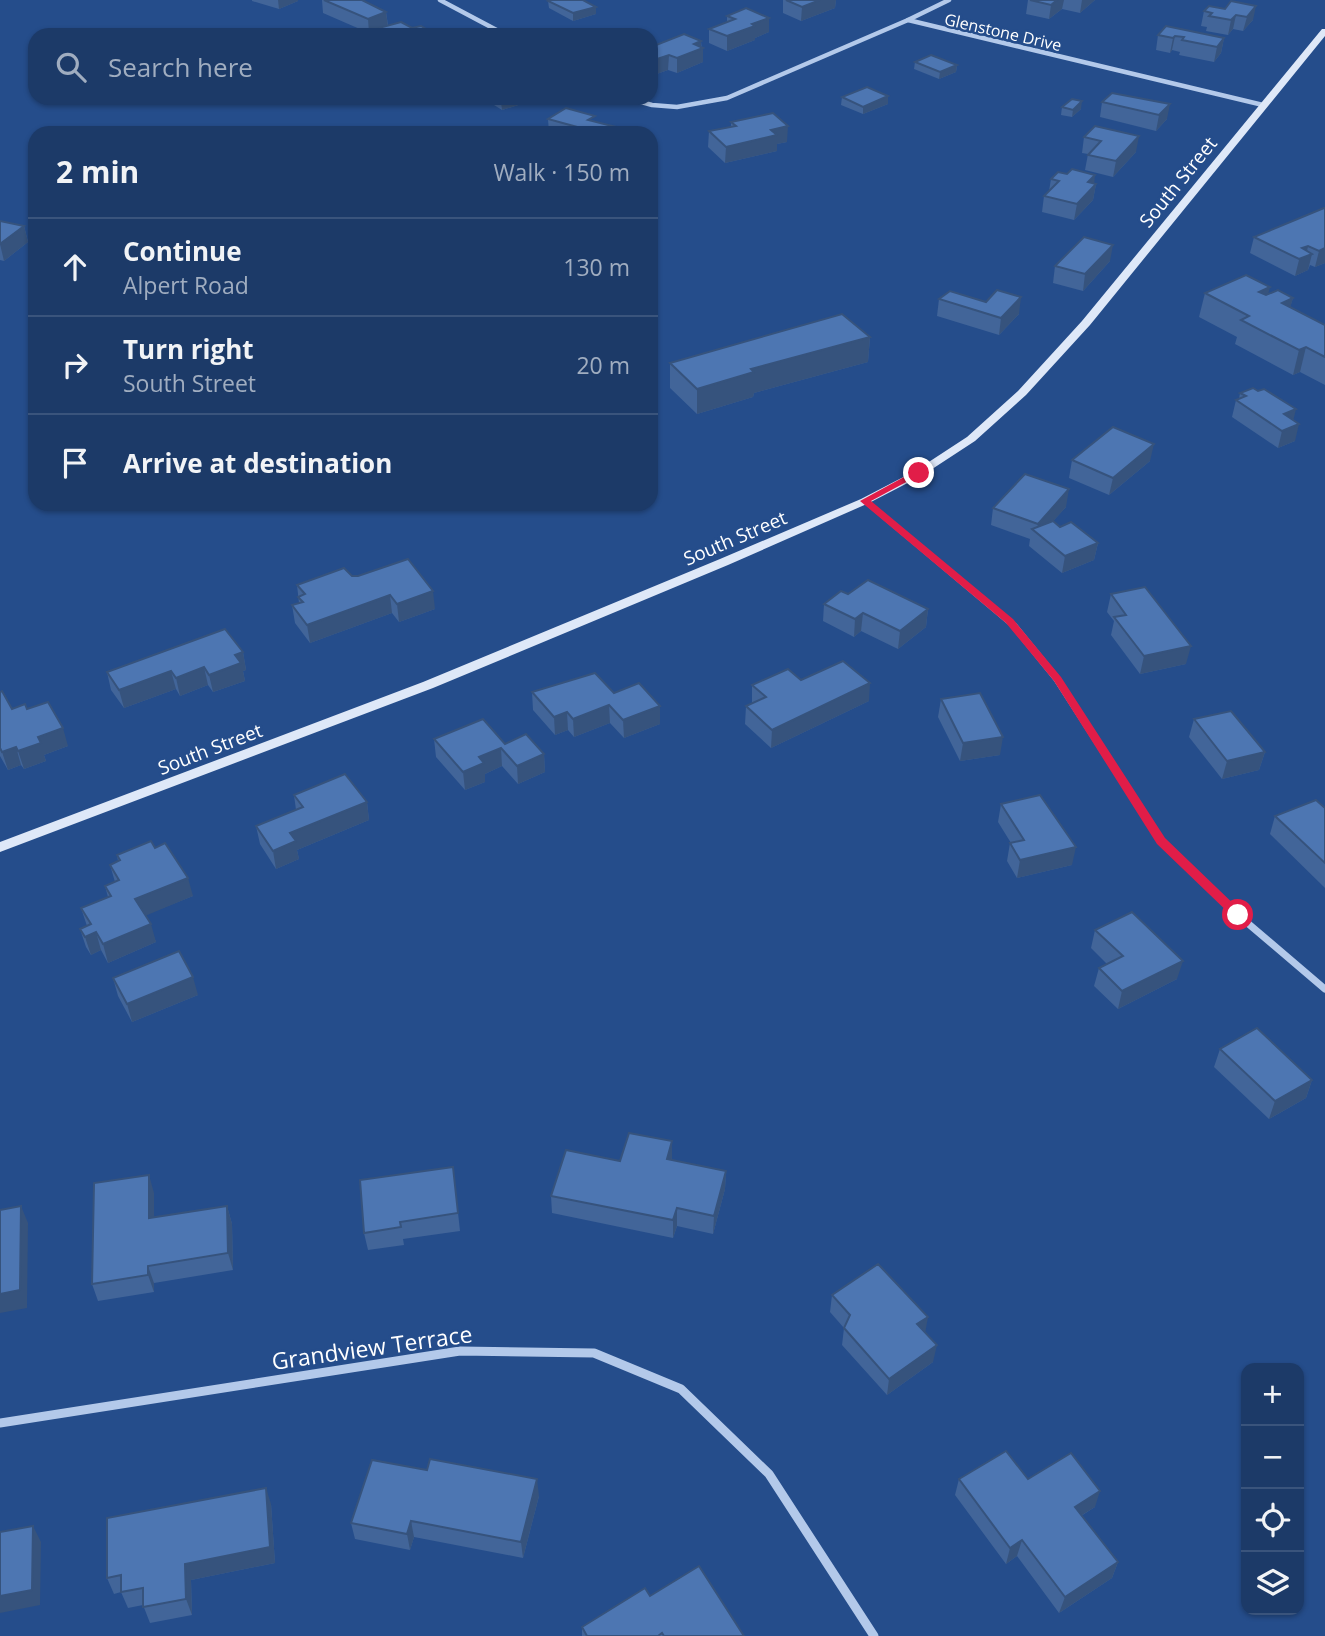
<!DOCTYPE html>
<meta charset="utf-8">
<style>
body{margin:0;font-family:"Open Sans",sans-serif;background:#25416e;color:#f1f3f6}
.controls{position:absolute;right:21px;bottom:21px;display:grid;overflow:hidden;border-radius:14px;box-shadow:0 2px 5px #0004}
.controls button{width:63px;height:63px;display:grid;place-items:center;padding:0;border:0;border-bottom:2px solid #3a547c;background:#1c3a68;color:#f1f3f6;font:35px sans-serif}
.stop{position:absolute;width:21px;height:21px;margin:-16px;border:5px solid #e11d48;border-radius:50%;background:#fff}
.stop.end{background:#e11d48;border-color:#fff;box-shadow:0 2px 7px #0008}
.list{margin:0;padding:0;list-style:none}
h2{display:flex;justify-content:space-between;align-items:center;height:91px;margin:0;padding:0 28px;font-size:30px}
h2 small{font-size:23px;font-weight:400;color:#a0adc0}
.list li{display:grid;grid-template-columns:46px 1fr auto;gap:21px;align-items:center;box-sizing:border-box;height:98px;padding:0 28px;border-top:2px solid #3a547c}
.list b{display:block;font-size:26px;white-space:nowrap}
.list p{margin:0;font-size:23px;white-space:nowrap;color:#a0adc0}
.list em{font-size:23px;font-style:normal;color:#a0adc0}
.icon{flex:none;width:38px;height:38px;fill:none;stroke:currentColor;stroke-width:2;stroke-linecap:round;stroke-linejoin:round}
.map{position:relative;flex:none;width:1325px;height:1636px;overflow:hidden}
.search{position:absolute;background:#1c3a68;box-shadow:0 2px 5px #0004;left:28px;top:28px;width:630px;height:77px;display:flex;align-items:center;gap:18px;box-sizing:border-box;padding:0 24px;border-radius:21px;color:#a0adc0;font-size:26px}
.panel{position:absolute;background:#1c3a68;box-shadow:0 2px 5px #0004;left:28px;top:126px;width:630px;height:385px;border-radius:21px}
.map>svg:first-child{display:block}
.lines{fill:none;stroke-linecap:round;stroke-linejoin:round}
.street-far3{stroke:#b3c9ea;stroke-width:4.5}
.street-far2{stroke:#b3c9ea;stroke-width:5}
.street-far1{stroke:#b3c9ea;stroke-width:7}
.street{stroke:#b3c9ea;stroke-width:9}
.secondary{fill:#dee8f8;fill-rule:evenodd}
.wall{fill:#426599}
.shaded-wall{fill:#36537d}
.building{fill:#4d76b2;stroke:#36537d;stroke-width:2}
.route{fill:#e11d48}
.labels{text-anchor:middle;stroke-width:5;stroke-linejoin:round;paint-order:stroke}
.far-street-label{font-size:16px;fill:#fff;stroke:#254d8b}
.street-label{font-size:19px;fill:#fff;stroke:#254d8b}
.near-street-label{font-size:23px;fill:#fff;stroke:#254d8b}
</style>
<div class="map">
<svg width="1325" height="1636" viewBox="0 0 1325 1636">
<rect width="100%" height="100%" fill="#254d8b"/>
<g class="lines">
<g class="street-far3">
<polyline points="440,0 506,35"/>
<polyline points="908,20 949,0"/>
<polyline points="627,98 652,105 677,107 727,98 908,20 1263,105"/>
</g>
<polyline class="street-far2" points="865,501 1016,628"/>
<polyline class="street-far1" points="1014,626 1057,679 1161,841 1238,915 1325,989"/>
<polyline class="street" points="0,1423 460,1351 594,1353 681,1389 769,1474 874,1636"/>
<polygon class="secondary" points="1322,29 1325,29 1325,36 1090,325 1026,395 975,441 923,475 869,503 728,565 433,688 0,852 0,842 423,682 720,559 861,499 915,471 967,437 1018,391 1082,321"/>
</g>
<g class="wall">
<polygon points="252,0 298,0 298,1 279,9 252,1"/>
<polygon points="322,0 362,0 386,12 388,25 412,28 436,35 376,35 376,31 369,33 323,13"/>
<polygon points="783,0 836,0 835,8 801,21 783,13"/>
<polygon points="1028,0 1095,0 1080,13 1062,9 1049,19 1026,14"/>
<polygon points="548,1 596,7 596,14 573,21 549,8"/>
<polygon points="1231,1 1253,20 1243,31 1233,29 1228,35 1206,31 1207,27 1201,26 1204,11 1225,9"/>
<polygon points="727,16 769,32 755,38 755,40 727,51 709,43 709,29 727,22"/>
<polygon points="1158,35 1224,38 1221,53 1214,62 1179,55 1180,52 1172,50 1170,53 1156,50"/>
<polygon points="701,41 703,62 677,73 668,70 651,76 651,47"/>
<polygon points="915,62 957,65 956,72 939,79 914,69"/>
<polygon points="1112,93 1167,119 1156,131 1100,117 1102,102"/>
<polygon points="888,96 888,104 863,114 841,105 842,97"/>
<polygon points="483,98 531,98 531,101 502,110"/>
<polygon points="1062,107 1081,109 1072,117 1061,115"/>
<polygon points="548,119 616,127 617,133 549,133"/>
<polygon points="731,122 787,142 777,144 777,151 725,163 708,147 709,131 731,127"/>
<polygon points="1095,126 1136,152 1113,177 1085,170 1088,154 1082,153 1084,137"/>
<polygon points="1051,179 1096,184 1093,200 1074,220 1042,212 1044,196 1049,191"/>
<polygon points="1324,208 1325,263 1315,267 1310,265 1308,270 1295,276 1250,253 1254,237"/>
<polygon points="0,221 24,226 28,242 4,261 0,260"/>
<polygon points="1110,261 1083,291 1053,283 1055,266"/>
<polygon points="1205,293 1268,294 1293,298 1290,307 1325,325 1325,385 1300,372 1293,375 1235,344 1237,337 1199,317"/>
<polygon points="939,299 986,302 1019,314 999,335 937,316"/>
<polygon points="870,337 868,362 754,393 753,397 697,414 670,388 670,363"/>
<polygon points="1240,393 1293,420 1295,441 1278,448 1232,417 1236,400 1239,399"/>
<polygon points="1072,460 1150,461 1109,495 1069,478"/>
<polygon points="1066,507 1053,521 1060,527 1098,543 1094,560 1062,573 1029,546 1030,539 991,525 993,508"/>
<polygon points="352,576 435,609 399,622 392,613 310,643 295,623 292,605 299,603 297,585"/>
<polygon points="848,594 928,609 926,627 898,649 861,631 854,637 823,621 824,604"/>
<polygon points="1111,594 1186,664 1140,674 1111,635 1114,621 1107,612"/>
<polygon points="243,652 246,670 243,671 245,681 213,692 208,685 180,696 176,689 124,708 111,690 107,672"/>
<polygon points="801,680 869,701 771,748 745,724 746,706 752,704 752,685"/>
<polygon points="0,692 12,709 27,709 68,746 44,755 46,761 24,769 21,765 8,770 0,756"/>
<polygon points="532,692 614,693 660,724 624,738 610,723 574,737 568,730 555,735 533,710"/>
<polygon points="941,699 1000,755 960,761 938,717"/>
<polygon points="1194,719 1265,752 1259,770 1222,779 1189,737"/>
<polygon points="434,739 505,744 544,754 545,772 518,784 502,766 485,774 485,782 465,790 436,757"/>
<polygon points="294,795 367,802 369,820 297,850 299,859 276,869 260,844 256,826 296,810"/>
<polygon points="1001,804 1072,865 1017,878 1007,861 1010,843 1011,843 998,822"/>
<polygon points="1325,808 1325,888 1270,834 1275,816"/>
<polygon points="155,848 193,896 145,915 156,942 108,963 101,950 91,955 86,947 80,929 87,926 81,908 108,897 105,886 115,882 110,865 118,861 117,855"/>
<polygon points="1095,930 1177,979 1118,1009 1094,986 1099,968 1107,964 1091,948"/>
<polygon points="113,978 198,995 132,1022 118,996"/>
<polygon points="1220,1049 1312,1080 1306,1098 1269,1119 1214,1067"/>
<polygon points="672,1158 672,1160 726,1171 725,1189 713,1234 677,1226 673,1238 552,1213 551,1196 620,1161"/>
<polygon points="453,1167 460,1231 403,1239 404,1245 368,1250 364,1233"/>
<polygon points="154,1193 154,1217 227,1206 232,1224 233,1270 154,1283 154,1292 98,1301 92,1284"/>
<polygon points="832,1295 925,1332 933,1362 887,1395 842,1345 844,1328 830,1312"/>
<polygon points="959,1479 1028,1479 1095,1507 1081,1516 1118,1562 1112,1578 1059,1613 1017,1556 1006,1564 955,1495"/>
<polygon points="539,1496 523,1558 414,1537 410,1550 355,1539 351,1523"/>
<polygon points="271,1504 275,1563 191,1580 192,1615 150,1623 143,1605 128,1608 121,1592 114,1594 107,1578"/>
<polygon points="650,1596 744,1636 582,1636 582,1627"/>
</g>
<g class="shaded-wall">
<polygon points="278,0 298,0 298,1 279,9"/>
<polygon points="820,0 836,0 835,8 801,21 802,7"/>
<polygon points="1057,0 1064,0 1062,9 1049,19 1051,5"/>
<polygon points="1082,0 1095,0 1080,13"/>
<polygon points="1256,6 1253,20 1243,31 1247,17"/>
<polygon points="596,7 596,14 573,21 573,13"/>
<polygon points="386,12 388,27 375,29 376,31 369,33 368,19"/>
<polygon points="1236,15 1233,29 1228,35 1231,20"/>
<polygon points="769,18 769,32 755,38 755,40 727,51 727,36 752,24"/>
<polygon points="1175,36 1172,50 1170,53 1173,38"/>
<polygon points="1224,38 1221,53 1214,62 1217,47"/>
<polygon points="701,41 701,49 703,48 703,62 677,73 677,58 694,44"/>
<polygon points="669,55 668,70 651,76 651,61"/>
<polygon points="957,65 956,72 939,79 940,72"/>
<polygon points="888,96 888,104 863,114 863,107"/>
<polygon points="515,98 531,98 531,101 502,110 501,102"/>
<polygon points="1082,101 1081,109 1072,117 1073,110"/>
<polygon points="1170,104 1167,119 1156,131 1159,115"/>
<polygon points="788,126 787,142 777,144 777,151 725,163 726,147 771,130"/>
<polygon points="616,127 617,133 608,133"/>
<polygon points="1139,136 1136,152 1113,177 1116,161"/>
<polygon points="1095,175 1094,186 1096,184 1093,200 1074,220 1077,204 1088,182"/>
<polygon points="24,226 28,242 4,261 0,244"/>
<polygon points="1113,245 1110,261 1083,291 1085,274"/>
<polygon points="1308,246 1306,257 1312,254 1308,270 1295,276 1302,248"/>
<polygon points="1325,248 1325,263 1315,267 1319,251"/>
<polygon points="1270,287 1264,311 1259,292"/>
<polygon points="1021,297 1019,314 999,335 1001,318"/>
<polygon points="1293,298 1286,322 1282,303"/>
<polygon points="870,337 868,362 754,393 753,397 697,414 697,389 751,369"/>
<polygon points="1306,347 1300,372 1293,375 1299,350"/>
<polygon points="1296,409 1292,426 1284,414"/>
<polygon points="1299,424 1295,441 1278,448 1282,431"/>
<polygon points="1154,444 1150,461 1109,495 1113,478"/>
<polygon points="1069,489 1066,507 1040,536 1036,533 1038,524"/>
<polygon points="1098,543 1094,560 1062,573 1065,556"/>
<polygon points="433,591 435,609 399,622 397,604"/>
<polygon points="390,595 392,613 310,643 307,625"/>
<polygon points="928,609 926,627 898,649 900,631"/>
<polygon points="863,613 861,631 854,637 855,619"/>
<polygon points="1191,646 1186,664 1140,674 1144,656"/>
<polygon points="243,652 246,670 243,671 245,681 213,692 209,675 235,655"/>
<polygon points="204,667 208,685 180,696 176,678"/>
<polygon points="171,671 176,689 124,708 119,690"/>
<polygon points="870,683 869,701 771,748 772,730"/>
<polygon points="609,705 610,723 574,737 573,719"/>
<polygon points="660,706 660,724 624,738 623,720"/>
<polygon points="567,712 568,730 555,735 554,717"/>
<polygon points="63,728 68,746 44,755 46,761 24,769 18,751 38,737"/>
<polygon points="1003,737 1000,755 960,761 963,743"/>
<polygon points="16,747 21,765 8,770 2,752"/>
<polygon points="501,748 502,766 485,774 485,782 465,790 463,772 479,757"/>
<polygon points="1265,752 1259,770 1222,779 1227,761"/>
<polygon points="544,754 545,772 518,784 517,766"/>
<polygon points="367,802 369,820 297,850 299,859 276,869 273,851 290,833"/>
<polygon points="1076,847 1072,865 1017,878 1020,860"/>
<polygon points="188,878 193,896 140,918 135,899"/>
<polygon points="151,924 156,942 108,963 103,944"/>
<polygon points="96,932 101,950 91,955 85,937"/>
<polygon points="1183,961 1177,979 1118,1009 1122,991"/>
<polygon points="193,977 198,995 132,1022 127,1004"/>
<polygon points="1312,1080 1306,1098 1269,1119 1275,1101"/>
<polygon points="672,1141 672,1158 667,1177 667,1159"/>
<polygon points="726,1171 725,1189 713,1234 714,1216"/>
<polygon points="149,1175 154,1193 154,1236 149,1218"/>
<polygon points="21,1206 28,1223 27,1308 0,1313 0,1294"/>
<polygon points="227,1206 232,1224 233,1270 228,1253"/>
<polygon points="677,1208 677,1226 673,1238 673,1220"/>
<polygon points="148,1266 154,1283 154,1292 148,1275"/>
<polygon points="928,1317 925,1334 917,1324"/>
<polygon points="937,1345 933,1362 887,1395 889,1379"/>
<polygon points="537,1479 539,1496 523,1558 521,1542"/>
<polygon points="266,1488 271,1504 275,1563 191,1580 192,1615 186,1599 185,1564"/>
<polygon points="1100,1491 1095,1507 1069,1523 1075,1507"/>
<polygon points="411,1521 414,1537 410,1550 407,1534"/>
<polygon points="33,1526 41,1542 40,1605 0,1613 0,1596"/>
<polygon points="1022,1540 1017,1556 1006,1564 1010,1548"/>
<polygon points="1118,1562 1112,1578 1059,1613 1065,1597"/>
</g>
<g class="building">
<polygon points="324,0 362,0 386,12 368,19"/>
<polygon points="551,0 583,0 596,7 573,13 548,1"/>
<polygon points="786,0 820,0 802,7"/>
<polygon points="1030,0 1057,0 1051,5"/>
<polygon points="1231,1 1256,6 1247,17 1236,15 1231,20 1209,16 1212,13 1204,11 1209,6 1225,9"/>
<polygon points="746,8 769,18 752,24 755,26 727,36 709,29 735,19 727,16"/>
<polygon points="401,22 412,28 421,26 436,35 401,35 399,34 385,35 375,29"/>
<polygon points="1166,26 1224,38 1217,47 1182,40 1184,37 1175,36 1173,38 1158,35"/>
<polygon points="684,34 701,41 694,44 703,48 677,58 669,55 651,61 651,47"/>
<polygon points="931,55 957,65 940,72 915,62"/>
<polygon points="867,87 888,96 863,107 842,97"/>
<polygon points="1112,93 1170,104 1159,115 1102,102"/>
<polygon points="495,98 515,98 501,102"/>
<polygon points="1072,99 1082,101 1073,110 1062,107"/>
<polygon points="566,108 595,116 588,120 616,127 608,133 579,133 571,131 577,127 548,119"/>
<polygon points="773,113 788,126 771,130 777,135 726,147 709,131 736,126 731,122"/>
<polygon points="1095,126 1139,136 1116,161 1088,155 1101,141 1084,137"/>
<polygon points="1072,169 1095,175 1088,182 1096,184 1077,204 1044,196 1059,181 1051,179 1058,172 1067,174"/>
<polygon points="1324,208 1325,209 1325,248 1319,251 1308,246 1302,248 1312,254 1299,259 1254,237"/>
<polygon points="0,221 24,226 0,244"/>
<polygon points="1084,237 1113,245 1085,274 1055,266"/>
<polygon points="1246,275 1270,287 1259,292 1266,295 1278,290 1293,298 1282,303 1325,325 1325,357 1306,347 1299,350 1241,320 1249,316 1205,293"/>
<polygon points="997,290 1021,297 1001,318 939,299 950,291 986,302"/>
<polygon points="842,314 870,337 751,369 754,372 697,389 670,363"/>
<polygon points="1253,388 1258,391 1264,389 1296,409 1284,414 1299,424 1282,431 1236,400 1246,396 1240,393"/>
<polygon points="1113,427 1154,444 1113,478 1072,460"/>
<polygon points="1025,474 1069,489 1038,524 993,508"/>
<polygon points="1053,521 1060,527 1071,522 1098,543 1065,556 1032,529"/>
<polygon points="408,559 433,591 397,604 390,595 307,625 292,605 303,602 298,597 305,594 297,585 344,568 352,576 358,576"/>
<polygon points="868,580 928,609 900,631 863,613 855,619 824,604 841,591 848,594"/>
<polygon points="1145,587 1191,646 1144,656 1114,617 1126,615 1111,594"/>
<polygon points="225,629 243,652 235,655 241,663 209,675 204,667 176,678 171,671 119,690 107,672"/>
<polygon points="843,661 870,683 772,730 746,706 766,697 752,685 788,669 801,680"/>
<polygon points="595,673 614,693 639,683 660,706 623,720 609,705 573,719 567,712 554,717 532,692"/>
<polygon points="2,691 12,709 25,704 27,709 48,702 63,728 38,737 41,743 18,751 16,747 2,752 0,748 0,692"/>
<polygon points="980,693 1003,737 963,743 941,699"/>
<polygon points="1231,711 1265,752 1227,761 1194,719"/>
<polygon points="483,719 505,744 526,734 544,754 517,766 501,748 479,757 484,763 463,772 434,739"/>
<polygon points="345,774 367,802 290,833 296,841 273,851 256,826 303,807 294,795"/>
<polygon points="1040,795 1076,847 1020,860 1010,843 1024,840 1001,804"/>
<polygon points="1316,800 1325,808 1325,863 1275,816"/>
<polygon points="151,841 155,848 165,843 188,878 135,899 151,924 103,944 96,932 85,937 80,929 91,924 81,908 111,896 105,886 119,880 110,865 120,860 117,855"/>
<polygon points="1132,912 1183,961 1122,991 1099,968 1123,956 1095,930"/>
<polygon points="179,951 193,977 127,1004 113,978"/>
<polygon points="1257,1028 1312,1080 1275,1101 1220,1049"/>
<polygon points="629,1133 672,1141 667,1159 726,1171 714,1216 677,1208 673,1220 551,1196 566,1150 620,1161"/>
<polygon points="453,1167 458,1213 400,1222 401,1227 364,1233 360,1180"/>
<polygon points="149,1175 149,1218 227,1206 228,1253 148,1266 148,1275 92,1284 94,1183"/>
<polygon points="21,1206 20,1290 0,1294 0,1210"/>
<polygon points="878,1264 928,1317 917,1324 937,1345 889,1379 844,1328 850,1315 832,1295"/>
<polygon points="1006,1451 1028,1479 1071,1453 1100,1491 1075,1507 1118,1562 1065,1597 1022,1540 1010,1548 959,1479"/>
<polygon points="430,1459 537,1479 521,1542 411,1521 407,1534 351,1523 372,1460 427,1470"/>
<polygon points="266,1488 270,1547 185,1564 186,1599 143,1607 143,1588 121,1592 121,1575 107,1578 107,1518"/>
<polygon points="33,1526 32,1590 0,1596 0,1532"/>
<polygon points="699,1566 744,1636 664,1636 662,1633 658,1636 587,1636 582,1627 645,1588 650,1596"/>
</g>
<polygon class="route" points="915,471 923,473 871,501 1013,619 1061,677 1165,838 1242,912 1242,918 1234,918 1157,844 1054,681 1006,623 860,501"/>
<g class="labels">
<g class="far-street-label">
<text transform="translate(1003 32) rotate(13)" y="6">Glenstone Drive</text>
</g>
<g class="street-label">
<text transform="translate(1178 182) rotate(-51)" y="7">South Street</text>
<text transform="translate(735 538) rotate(-23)" y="7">South Street</text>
<text transform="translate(210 749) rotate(-21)" y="7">South Street</text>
</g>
<g class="near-street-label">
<text transform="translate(372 1348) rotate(-8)" y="8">Grandview Terrace</text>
</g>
</g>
</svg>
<div class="controls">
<button>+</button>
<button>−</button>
<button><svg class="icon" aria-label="locate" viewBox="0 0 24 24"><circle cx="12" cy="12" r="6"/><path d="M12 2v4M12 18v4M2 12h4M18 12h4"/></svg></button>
<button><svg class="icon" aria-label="layers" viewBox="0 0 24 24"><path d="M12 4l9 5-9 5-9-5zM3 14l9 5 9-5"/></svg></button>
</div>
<div class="stop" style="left:1238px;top:915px"></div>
<div class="stop end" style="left:919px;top:473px"></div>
<div class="search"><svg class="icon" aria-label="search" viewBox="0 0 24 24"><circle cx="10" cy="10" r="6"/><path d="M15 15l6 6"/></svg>Search here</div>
<section class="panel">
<h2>2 min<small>Walk · 150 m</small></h2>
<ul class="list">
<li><svg class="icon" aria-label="ahead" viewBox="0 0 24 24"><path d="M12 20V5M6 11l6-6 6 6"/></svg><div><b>Continue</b><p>Alpert Road</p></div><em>130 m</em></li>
<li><svg class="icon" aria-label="right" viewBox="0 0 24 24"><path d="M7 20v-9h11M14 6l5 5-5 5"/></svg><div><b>Turn right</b><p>South Street</p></div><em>20 m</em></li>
<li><svg class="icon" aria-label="arrive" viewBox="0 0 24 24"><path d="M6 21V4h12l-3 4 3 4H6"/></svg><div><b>Arrive at destination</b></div></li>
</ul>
</section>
</div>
